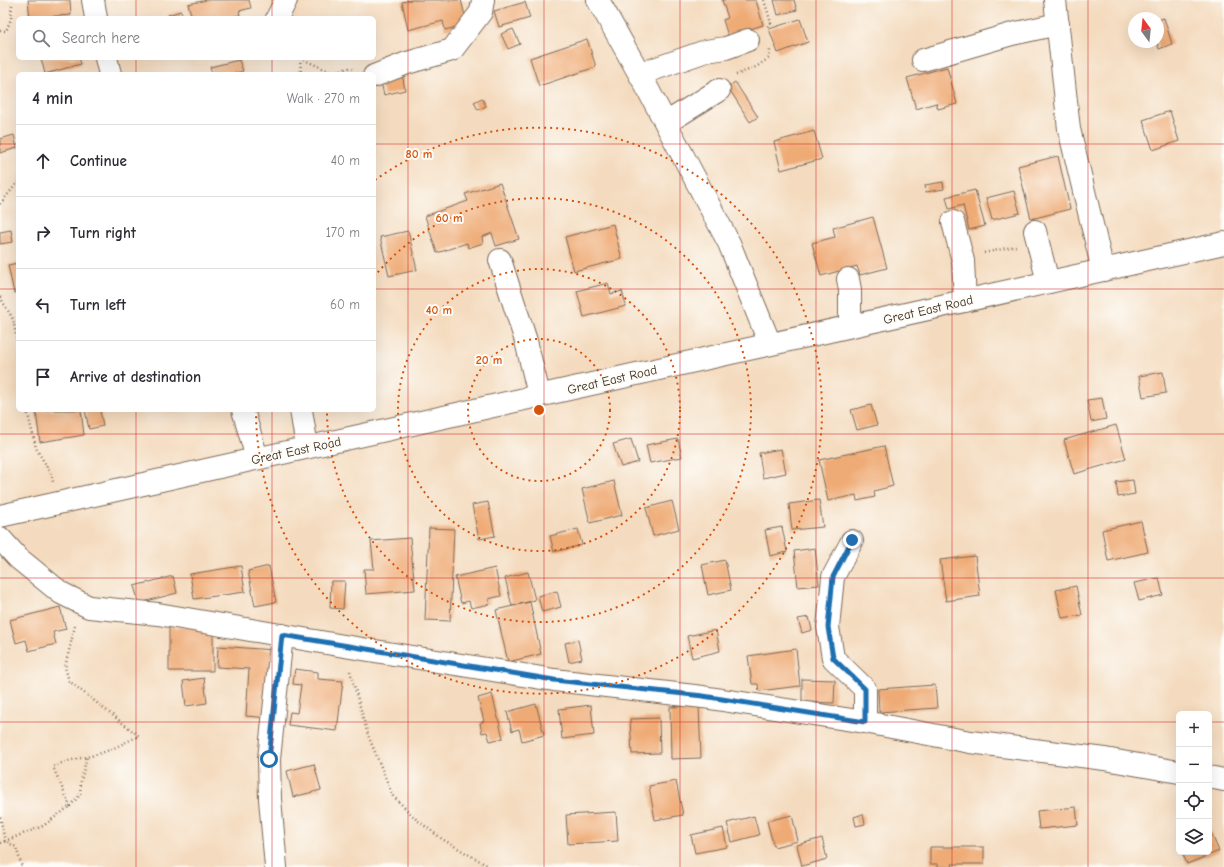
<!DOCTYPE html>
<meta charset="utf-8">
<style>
body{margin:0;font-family:"Comic Neue",sans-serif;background:#f2f2f3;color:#2b2b33}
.controls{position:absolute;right:12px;bottom:12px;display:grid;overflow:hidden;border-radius:6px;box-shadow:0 4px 16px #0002}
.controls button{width:36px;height:36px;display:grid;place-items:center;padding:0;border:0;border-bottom:1px solid #e1e1e2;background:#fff;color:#2b2b33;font:20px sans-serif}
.compass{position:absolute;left:1128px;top:12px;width:36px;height:36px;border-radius:50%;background:#fff;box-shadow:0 4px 16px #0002;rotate:345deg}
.stop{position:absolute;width:12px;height:12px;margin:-9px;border:3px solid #1f6fb2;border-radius:50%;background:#fff}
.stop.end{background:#1f6fb2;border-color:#fff;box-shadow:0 1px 4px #0008}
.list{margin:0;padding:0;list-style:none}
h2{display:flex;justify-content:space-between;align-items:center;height:52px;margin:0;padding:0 16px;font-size:17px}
h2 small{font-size:13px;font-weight:400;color:#7c7c81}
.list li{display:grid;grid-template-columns:26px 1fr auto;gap:12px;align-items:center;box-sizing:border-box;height:72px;padding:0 16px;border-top:1px solid #e1e1e2}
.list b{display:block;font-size:15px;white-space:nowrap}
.list em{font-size:13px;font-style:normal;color:#7c7c81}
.icon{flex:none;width:22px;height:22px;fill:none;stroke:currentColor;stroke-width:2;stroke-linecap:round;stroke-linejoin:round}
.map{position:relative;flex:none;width:1224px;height:867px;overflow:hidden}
.search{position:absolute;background:#fff;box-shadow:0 4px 16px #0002;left:16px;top:16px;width:360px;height:44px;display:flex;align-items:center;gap:10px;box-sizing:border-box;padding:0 14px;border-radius:6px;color:#7c7c81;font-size:15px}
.panel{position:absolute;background:#fff;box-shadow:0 4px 16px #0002;left:16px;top:72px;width:360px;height:340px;border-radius:6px}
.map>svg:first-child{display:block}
.building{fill:#efab76}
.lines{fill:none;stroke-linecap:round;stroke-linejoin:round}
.minor-casing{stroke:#7c6856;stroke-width:24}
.highway-casing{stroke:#7c6856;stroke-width:24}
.path{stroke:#7c6856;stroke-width:2.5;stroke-dasharray:1 3;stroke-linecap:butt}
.minor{stroke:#fff;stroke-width:22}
.highway{stroke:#fff;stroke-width:22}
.route{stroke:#1f6fb2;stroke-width:5}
.grid{fill:none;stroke:#d62828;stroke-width:1;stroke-opacity:0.55}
.ring{fill:none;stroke:#d7540e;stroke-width:2;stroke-dasharray:2 4}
.labels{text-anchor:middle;stroke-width:4;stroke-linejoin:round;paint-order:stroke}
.street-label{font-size:13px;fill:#3b2a1e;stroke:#fdfcf7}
.centre{fill:#d7540e;stroke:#fdfcf7;stroke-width:2}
.ring-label{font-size:12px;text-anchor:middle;font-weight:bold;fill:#d7540e;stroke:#fdfcf7;stroke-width:4;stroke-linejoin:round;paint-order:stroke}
</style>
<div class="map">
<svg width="1224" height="867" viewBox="0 0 1224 867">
<rect width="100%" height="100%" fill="#fdfcf7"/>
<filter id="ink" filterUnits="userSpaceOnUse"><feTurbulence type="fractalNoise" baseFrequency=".025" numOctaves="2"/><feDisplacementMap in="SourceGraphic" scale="8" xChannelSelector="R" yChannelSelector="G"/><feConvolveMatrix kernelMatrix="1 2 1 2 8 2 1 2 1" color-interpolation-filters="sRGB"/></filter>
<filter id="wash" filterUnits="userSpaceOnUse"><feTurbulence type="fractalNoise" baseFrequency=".012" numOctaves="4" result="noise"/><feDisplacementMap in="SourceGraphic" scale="16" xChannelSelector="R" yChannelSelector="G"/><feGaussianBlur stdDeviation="0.9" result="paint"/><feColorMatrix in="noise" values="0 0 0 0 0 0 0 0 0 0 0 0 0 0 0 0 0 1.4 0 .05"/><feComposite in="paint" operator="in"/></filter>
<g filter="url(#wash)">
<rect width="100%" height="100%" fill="#f4dbbf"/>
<g id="blocks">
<g class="building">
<polygon points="28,0 70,0 71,15 30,18"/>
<polygon points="207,0 249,0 251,8 239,11 240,15 225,18 192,18 188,4"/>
<polygon points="411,0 461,0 467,24 445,30 443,21 408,30 402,2"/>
<polygon points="722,0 756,0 763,25 728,36 723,20 728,18"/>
<polygon points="774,0 794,0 797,10 778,15"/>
<polygon points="525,2 530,18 499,27 494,11"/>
<polygon points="181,11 183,18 169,18 168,15"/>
<polygon points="1164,18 1172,44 1159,49 1157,42 1158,20"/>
<polygon points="800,19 808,42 778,53 769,29"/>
<polygon points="513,29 520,44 508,49 501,34"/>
<polygon points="587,39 596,67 539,86 530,58"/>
<polygon points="41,58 79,58 81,64 45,74"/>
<polygon points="239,60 243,71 232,74 212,74 210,67"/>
<polygon points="947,67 957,104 938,109 936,103 916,109 907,78"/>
<polygon points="402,73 405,90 384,95 380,78"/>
<polygon points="735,82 758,117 750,122 728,87"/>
<polygon points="482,98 486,106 478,110 474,102"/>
<polygon points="1170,111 1179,141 1153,150 1143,120"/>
<polygon points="814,131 822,159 781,170 774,142"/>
<polygon points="14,135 17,148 0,153 0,139"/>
<polygon points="1058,156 1070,209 1031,219 1018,166"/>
<polygon points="943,182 944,189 926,192 925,185"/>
<polygon points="500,183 519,239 496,246 492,233 482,237 483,243 468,248 467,243 437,253 425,216 468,201 465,194"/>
<polygon points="975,190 985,226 969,230 963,205 949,209 946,197"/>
<polygon points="1014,191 1020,213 992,220 986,198"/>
<polygon points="873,217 887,268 860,275 857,266 821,276 812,243 835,237 833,228"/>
<polygon points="613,224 622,259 574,271 565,237"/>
<polygon points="11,230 13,242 0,244 0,232"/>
<polygon points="408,231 417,270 389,276 380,237"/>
<polygon points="18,263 18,292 14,293 8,265"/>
<polygon points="608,283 611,294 622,291 626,306 584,317 577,291"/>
<polygon points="1163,372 1166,393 1143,397 1139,376"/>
<polygon points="1102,398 1106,419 1091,422 1087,400"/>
<polygon points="871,405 877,425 857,430 851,410"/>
<polygon points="49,410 81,410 84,435 40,442 36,412"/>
<polygon points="85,410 100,410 103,426 89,429"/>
<polygon points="1116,425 1126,459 1074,474 1064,440"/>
<polygon points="631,439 638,462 621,467 613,444"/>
<polygon points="678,439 682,457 650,463 646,445"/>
<polygon points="884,446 893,486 874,491 875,497 857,501 856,495 828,501 819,460"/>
<polygon points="781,449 786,473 763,478 759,453"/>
<polygon points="1133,480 1135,494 1118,497 1116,482"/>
<polygon points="614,481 622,515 590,523 582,489"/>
<polygon points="819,500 823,527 792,530 789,504"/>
<polygon points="672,501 679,529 653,536 646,508"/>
<polygon points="488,502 495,536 479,539 472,505"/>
<polygon points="1141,521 1148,552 1108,561 1102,530"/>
<polygon points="782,527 787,552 770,556 765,530"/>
<polygon points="429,528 454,529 450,621 425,620"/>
<polygon points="578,529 582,545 554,552 550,536"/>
<polygon points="410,538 415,590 366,594 364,569 374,569 371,541"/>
<polygon points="815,548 819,585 798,587 794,551"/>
<polygon points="975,556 980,596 946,601 940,560"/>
<polygon points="725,560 731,590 708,595 702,565"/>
<polygon points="241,566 245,592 194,599 190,574"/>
<polygon points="269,566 276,602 255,606 248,571"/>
<polygon points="495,568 501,596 488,599 490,604 471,608 469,601 461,603 455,577"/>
<polygon points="528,572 535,600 512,606 505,578"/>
<polygon points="173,576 177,593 139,603 134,586"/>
<polygon points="1159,578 1163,595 1139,601 1134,583"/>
<polygon points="331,581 345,581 343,609 330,608"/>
<polygon points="1076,586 1082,615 1062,618 1056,590"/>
<polygon points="557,591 561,607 542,612 538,596"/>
<polygon points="530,602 541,654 508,662 496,610"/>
<polygon points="60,607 66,629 53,632 56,644 29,651 26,640 16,643 10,620"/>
<polygon points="809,617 812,630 802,633 798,619"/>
<polygon points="169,627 213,628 213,671 169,671"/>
<polygon points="716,630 720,651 692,658 687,636"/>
<polygon points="578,640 582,659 569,662 565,643"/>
<polygon points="218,646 274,650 269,718 246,716 249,669 217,667"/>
<polygon points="796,649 800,686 759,691 758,684 752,684 748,656"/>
<polygon points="295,669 318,672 318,679 343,681 337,731 288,725 290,712 297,713 301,685 293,684"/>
<polygon points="204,678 207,703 186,706 183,681"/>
<polygon points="802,679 835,680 834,703 802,702"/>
<polygon points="935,685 937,708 879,712 878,689"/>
<polygon points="492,694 503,738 490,741 487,732 482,733 480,723 484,721 478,698"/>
<polygon points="536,704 544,735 522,741 519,729 512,731 507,712"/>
<polygon points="591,705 594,735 562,739 559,709"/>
<polygon points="699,706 701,758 671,759 670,707"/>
<polygon points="659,718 660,753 632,754 630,719"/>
<polygon points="314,764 321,790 293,797 287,771"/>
<polygon points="676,781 683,815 655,820 649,786"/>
<polygon points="1076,807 1078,825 1039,829 1037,811"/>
<polygon points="616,812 618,841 568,844 566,815"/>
<polygon points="863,814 865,824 856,826 854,817"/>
<polygon points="792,815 798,841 774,847 767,821"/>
<polygon points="754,816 759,835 732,842 727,823"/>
<polygon points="723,828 727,847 695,853 691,835"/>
<polygon points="1209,828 1219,851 1187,864 1182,852 1209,852"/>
<polygon points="822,838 827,859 802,866 797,845"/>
<polygon points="930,847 984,847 984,864 952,864 953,867 938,867 938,864 930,864"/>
</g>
</g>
</g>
<g filter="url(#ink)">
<use href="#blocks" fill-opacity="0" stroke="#7c6856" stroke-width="1"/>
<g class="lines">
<g class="minor-casing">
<g id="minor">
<polyline points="93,0 96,18"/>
<polyline points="598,0 644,82 729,243 770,344"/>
<polyline points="1055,0 1069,129 1103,270"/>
<polyline points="277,18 286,0"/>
<polyline points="106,58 110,74"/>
<polyline points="923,60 1012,34 1058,24"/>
<polyline points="640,74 706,51 726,48 748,40"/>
<polyline points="374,76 407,63 452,50 481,12 483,0"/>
<polyline points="666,123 719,90"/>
<polyline points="953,222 963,261 965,301"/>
<polyline points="1035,231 1048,282"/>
<polyline points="500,260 526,341 539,395"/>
<polyline points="848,279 850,290 850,326"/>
<polyline points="243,410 257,458"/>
<polyline points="301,410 307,447"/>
<polyline points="0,538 18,558 61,593 89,607 158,614 344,646 554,680 703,697 865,722 970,742 1105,759 1179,772"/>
<polyline points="852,541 833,577 828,627 833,658 865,689 865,722"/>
<polyline points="1209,777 1224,780"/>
<polyline points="276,867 270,799 269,759 282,635"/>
</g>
</g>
<g class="highway-casing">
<polyline id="highway" points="0,516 1224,243"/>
</g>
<g class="path">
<polyline points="764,0 771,23 767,27"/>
<polyline points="0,31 6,31 11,19 12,5"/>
<polyline points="300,58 331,72 349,68 353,69"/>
<polyline points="300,58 301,74"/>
<polyline points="736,75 756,67 769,58 770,50"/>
<polyline points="0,204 18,182"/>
<polyline points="984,253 1016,246"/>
<polyline points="0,297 13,319 18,346"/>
<polyline points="27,410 36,448 52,476 53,482"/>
<path d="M75,626L65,667L69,681L139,736C125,742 112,750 98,754C82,759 67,759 53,767L70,806L80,795L81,781L87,756"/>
<polyline points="350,671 368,735 393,796 417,820 442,839 490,867"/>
<polyline points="0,817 5,841 43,826 70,806"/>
<polyline points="0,843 5,841 16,847 22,867"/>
</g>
<use href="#minor" class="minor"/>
<use href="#highway" class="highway"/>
</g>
</g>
<g class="lines" filter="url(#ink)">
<polyline class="route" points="269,759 282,635 554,680 703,696 865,722 865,689 833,658 828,627 833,577 852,540"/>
</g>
<path class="grid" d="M136,0V18M272,0V18M408,0V867M544,0V867M680,0V867M816,0V867M952,0V867M1088,0V867M136,58V74M272,58V74M0,144H18M374,144H1224M0,289H18M374,289H1224M136,410V867M272,410V867M0,434H1224M0,578H1224M0,722H1179M1209,722H1224"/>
<g class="ring">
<circle cx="539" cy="410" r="71"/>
<circle cx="539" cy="410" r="141"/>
<path d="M374 277A212 212 0 1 1 327 412"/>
<path d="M375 180A283 283 0 1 1 256 410"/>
</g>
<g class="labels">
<g class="street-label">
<text transform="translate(928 309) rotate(-13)" y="5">Great East Road</text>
<text transform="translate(612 379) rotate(-13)" y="5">Great East Road</text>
<text transform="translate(296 450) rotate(-12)" y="5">Great East Road</text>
</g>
</g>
<circle cx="539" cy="410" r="6" class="centre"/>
<g class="ring-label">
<text x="419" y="158">80 m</text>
<text x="449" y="222">60 m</text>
<text x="439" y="314">40 m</text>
<text x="489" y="364">20 m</text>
</g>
</svg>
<div class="controls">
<button>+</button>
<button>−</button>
<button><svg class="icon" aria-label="locate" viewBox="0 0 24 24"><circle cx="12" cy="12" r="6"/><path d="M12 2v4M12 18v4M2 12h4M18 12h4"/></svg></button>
<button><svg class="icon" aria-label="layers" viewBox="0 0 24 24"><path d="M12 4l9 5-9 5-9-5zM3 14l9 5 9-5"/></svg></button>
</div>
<svg class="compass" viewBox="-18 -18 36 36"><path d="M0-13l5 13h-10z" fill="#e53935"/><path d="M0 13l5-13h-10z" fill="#7c7c81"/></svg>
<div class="stop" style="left:269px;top:759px"></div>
<div class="stop end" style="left:852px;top:540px"></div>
<div class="search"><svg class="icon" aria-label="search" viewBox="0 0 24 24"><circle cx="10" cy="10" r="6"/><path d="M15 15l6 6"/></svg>Search here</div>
<section class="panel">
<h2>4 min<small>Walk · 270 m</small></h2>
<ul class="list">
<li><svg class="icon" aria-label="ahead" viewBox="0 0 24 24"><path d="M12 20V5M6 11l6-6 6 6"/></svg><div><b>Continue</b></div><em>40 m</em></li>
<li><svg class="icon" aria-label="right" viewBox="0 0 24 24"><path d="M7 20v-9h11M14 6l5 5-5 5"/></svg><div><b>Turn right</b></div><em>170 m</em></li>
<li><svg class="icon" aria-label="left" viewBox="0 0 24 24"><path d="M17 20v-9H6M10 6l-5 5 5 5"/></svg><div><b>Turn left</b></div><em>60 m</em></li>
<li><svg class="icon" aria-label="arrive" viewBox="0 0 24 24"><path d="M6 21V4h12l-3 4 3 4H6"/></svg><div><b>Arrive at destination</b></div></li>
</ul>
</section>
</div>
